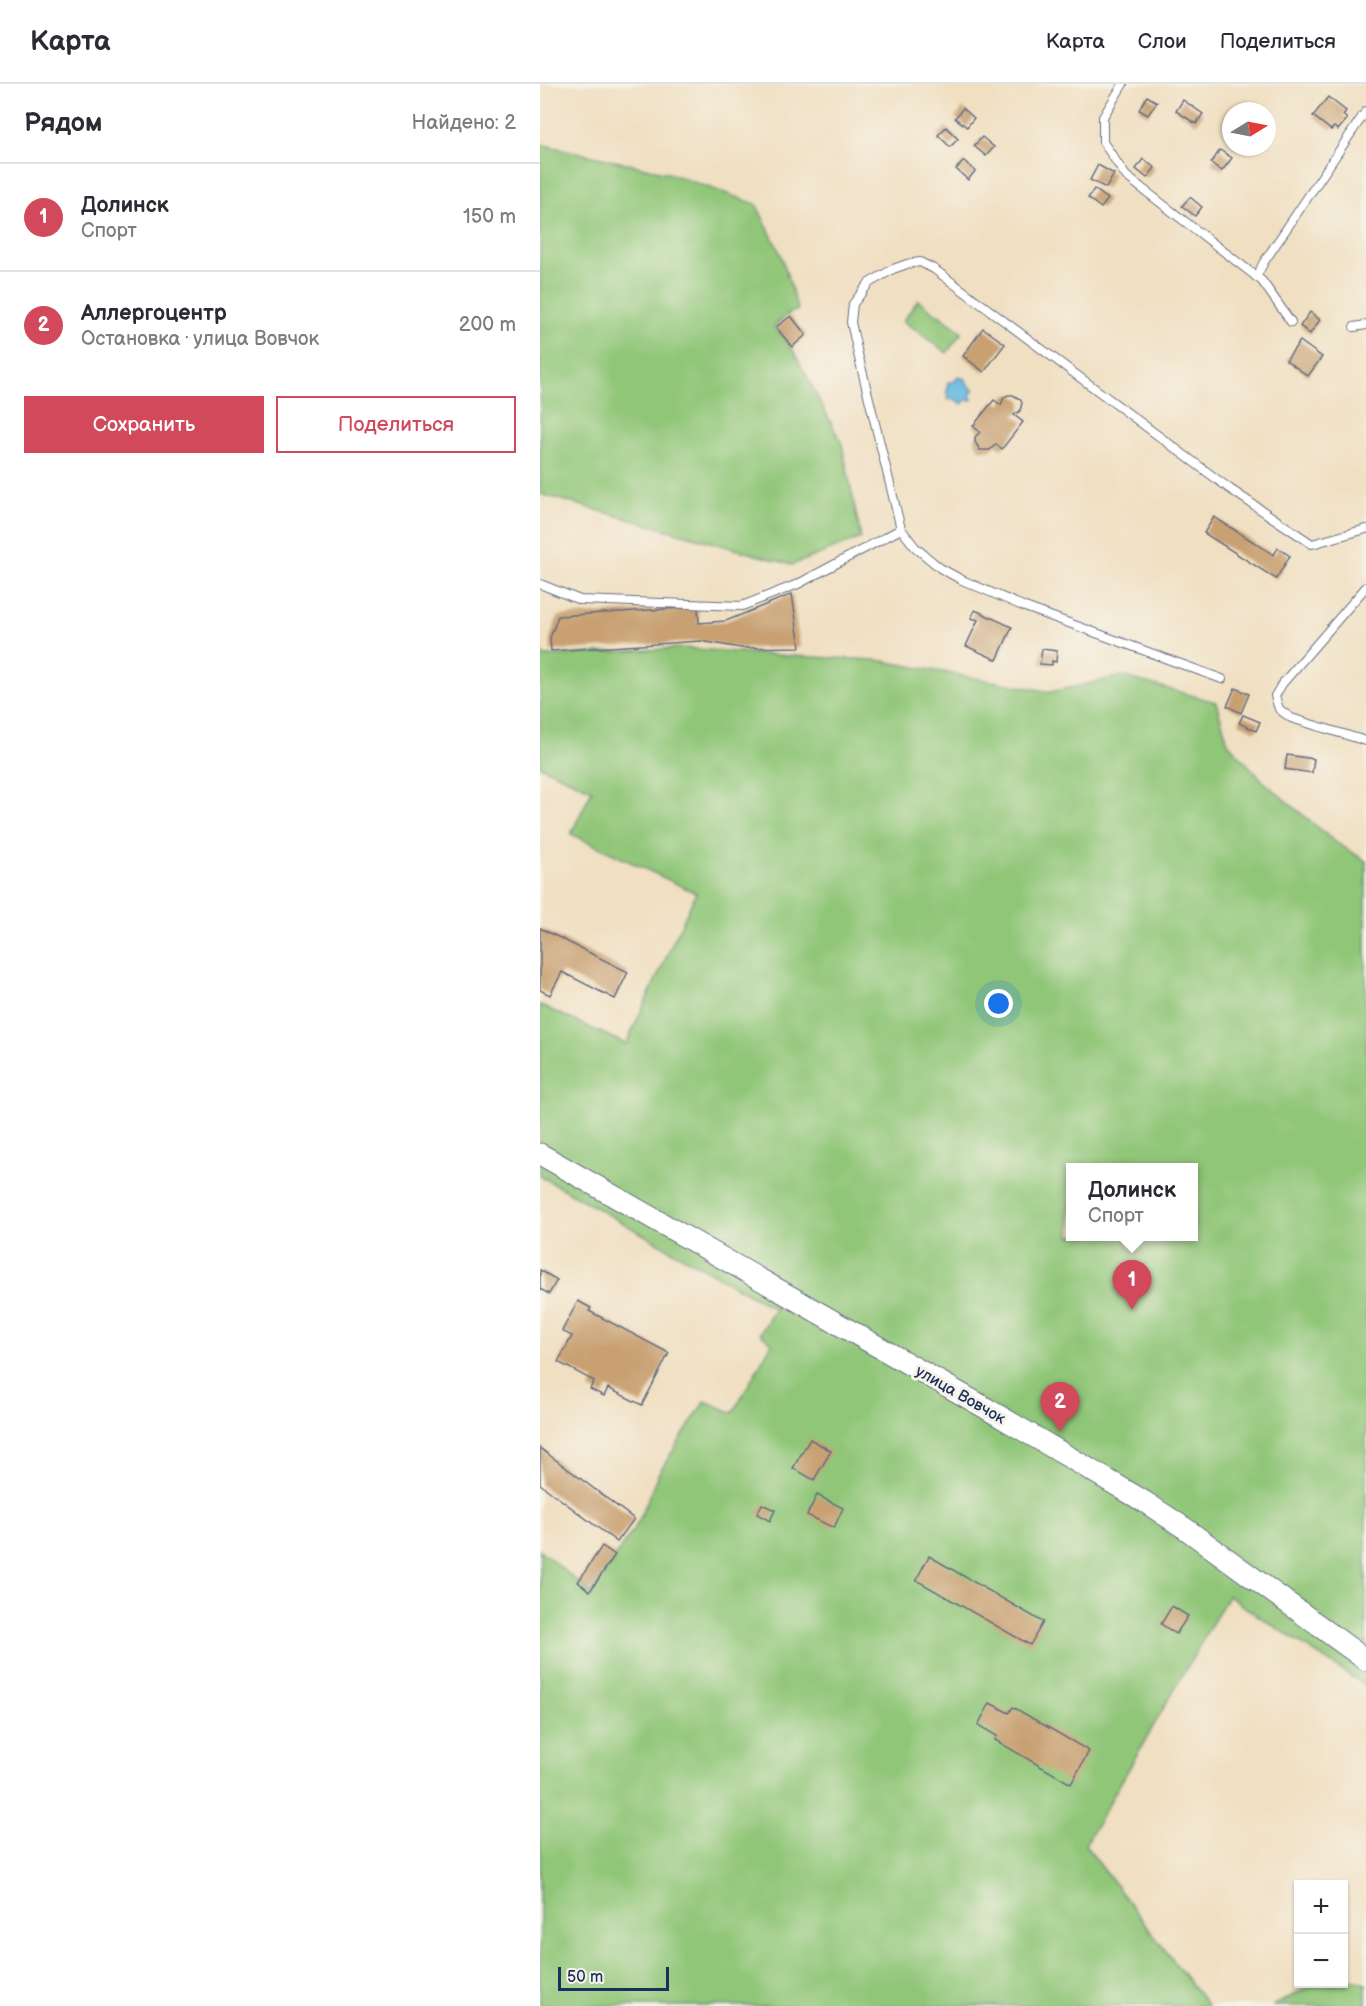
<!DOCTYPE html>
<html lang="ru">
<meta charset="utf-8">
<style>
body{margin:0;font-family:"Balsamiq Sans",sans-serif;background:#f2f2f3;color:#2b2b33}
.controls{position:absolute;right:18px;bottom:18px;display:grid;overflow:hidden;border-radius:0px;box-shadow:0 2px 4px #0004}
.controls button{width:54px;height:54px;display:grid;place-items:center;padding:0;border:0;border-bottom:2px solid #e1e1e2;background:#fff;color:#2b2b33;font:30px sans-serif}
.compass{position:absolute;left:682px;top:18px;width:54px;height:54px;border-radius:50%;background:#fff;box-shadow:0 2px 4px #0004;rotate:80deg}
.scale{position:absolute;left:18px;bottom:15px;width:111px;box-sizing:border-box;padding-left:6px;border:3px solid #1b2f5e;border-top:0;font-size:16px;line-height:21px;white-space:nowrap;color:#1b2f5e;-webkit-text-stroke:4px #f7f3e8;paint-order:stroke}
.you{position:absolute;left:459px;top:920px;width:21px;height:21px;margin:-15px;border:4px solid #fff;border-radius:50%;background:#1a73e8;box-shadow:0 0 0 9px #1a73e833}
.badge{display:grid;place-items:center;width:39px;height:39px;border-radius:50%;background:#d1495b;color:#fff;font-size:20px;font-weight:700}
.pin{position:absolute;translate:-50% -50px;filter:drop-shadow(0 2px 3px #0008)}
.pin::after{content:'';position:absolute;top:32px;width:21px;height:18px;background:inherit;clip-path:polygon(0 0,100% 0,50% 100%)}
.popup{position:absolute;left:526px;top:1079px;width:132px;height:78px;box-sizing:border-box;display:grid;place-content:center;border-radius:0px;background:#fff;filter:drop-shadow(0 2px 4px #0005);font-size:20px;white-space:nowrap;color:#7c7c81}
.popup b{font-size:22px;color:#2b2b33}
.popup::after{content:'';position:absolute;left:50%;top:100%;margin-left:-12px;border:12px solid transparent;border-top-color:#fff}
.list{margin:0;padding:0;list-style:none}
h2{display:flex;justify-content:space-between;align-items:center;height:78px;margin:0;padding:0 24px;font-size:26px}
h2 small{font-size:20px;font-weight:400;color:#7c7c81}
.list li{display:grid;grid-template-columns:39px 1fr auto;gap:18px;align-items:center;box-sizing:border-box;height:108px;padding:0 24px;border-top:2px solid #e1e1e2}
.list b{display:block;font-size:22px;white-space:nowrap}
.list p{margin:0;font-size:20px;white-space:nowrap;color:#7c7c81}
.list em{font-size:20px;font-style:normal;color:#7c7c81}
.actions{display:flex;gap:12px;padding:18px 24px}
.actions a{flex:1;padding:14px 0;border:2px solid #d1495b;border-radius:0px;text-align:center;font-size:21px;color:#d1495b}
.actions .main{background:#d1495b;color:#fff}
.map{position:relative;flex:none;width:826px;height:1922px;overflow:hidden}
header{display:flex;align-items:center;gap:36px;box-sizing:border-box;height:84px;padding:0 30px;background:#fff;border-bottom:2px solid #e1e1e2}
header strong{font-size:28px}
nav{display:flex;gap:33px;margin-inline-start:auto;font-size:21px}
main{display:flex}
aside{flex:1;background:#fff}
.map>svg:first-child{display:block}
.green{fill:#90c678;stroke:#567a6b;stroke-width:1.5;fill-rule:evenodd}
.water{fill:#63b9e0;stroke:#3f749f;stroke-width:1.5}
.building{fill:#c8a072}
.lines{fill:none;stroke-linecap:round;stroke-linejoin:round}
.service-casing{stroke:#666d81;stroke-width:10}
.tertiary-casing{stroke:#666d81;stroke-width:23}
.service{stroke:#fff;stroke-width:8}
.tertiary{stroke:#fff;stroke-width:21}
.labels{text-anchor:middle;stroke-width:6;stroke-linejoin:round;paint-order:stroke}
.street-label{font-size:16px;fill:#1b2f5e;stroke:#f7f3e8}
</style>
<header>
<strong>Карта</strong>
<nav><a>Карта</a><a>Слои</a><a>Поделиться</a></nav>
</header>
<main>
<aside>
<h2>Рядом<small>Найдено: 2</small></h2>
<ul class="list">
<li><span class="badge">1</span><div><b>Долинск</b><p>Спорт</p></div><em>150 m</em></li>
<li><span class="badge">2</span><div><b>Аллергоцентр</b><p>Остановка · улица Вовчок</p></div><em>200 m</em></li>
</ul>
<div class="actions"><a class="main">Сохранить</a><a>Поделиться</a></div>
</aside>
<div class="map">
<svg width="826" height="1922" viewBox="0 0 826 1922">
<rect width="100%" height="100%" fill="#f7f3e8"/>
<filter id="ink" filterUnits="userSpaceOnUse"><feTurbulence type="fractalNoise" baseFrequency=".0167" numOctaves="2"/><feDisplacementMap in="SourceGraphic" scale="12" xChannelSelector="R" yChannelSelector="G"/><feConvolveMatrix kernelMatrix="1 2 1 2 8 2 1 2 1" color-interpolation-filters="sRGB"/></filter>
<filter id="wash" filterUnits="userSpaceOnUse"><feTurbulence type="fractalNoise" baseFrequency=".008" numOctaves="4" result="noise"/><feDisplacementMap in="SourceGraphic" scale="24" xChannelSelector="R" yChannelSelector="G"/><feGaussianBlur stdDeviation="1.35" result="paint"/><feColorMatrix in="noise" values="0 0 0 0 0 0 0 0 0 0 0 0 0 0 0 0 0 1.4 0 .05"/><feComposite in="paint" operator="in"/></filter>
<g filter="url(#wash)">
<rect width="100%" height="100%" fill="#f0dfc1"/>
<g class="green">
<polygon points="0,60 128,89 216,120 241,171 258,226 250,229 234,242 253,266 302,360 321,454 252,481 0,410"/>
<polygon points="378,216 422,248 407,269 363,237"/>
<path d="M142,564L250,572L337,576L511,608L582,592L676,618L688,659L724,698L795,758L826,777V1602L688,1512L545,1761L668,1922H0V1466L51,1509L99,1437L118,1390L165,1317L193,1329L232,1259L220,1249L235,1225L0,1092V921L86,960L156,809L31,750L52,706L0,682V568L5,572ZM530,1084H654V1152H530Z"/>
<polygon points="804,1893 826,1900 826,1922 733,1922 775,1900 804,1900"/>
</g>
<polygon class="water" points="418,293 426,295 427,300 434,306 430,310 432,316 426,316 422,320 415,315 408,316 408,310 406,308 409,304 407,301 408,298 414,298"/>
<g id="blocks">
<g class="building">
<polygon points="607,12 617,18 608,31 599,26"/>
<polygon points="788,13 806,27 803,31 807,35 798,46 794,43 791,46 773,32"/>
<polygon points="643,16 663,30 656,40 636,27"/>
<polygon points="423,24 434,34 427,43 415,34"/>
<polygon points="406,43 418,55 410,63 398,51"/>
<polygon points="442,53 454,63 446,72 434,62"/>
<polygon points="680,66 692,74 682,87 671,79"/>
<polygon points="603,75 615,84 607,94 596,85"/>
<polygon points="424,77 435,87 428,96 416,85"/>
<polygon points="558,81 574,90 566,104 550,96"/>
<polygon points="554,105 568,115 561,124 548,114"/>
<polygon points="650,113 662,123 655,132 642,122"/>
<polygon points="770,228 780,236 770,250 760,242"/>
<polygon points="251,232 266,251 252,263 236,243"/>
<polygon points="443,244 465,260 444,288 423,272"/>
<polygon points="760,257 782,273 768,292 746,276"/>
<polygon points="468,311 473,311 480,315 482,319 480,327 474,331 483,338 462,365 456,360 450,366 440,366 435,358 435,353 440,348 433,342 454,316 461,321 464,313"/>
<polygon points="674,433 734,471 738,464 750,472 736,495 664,449"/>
<polygon points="252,510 260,563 201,564 161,557 11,567 10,554 18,532 158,523 159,539 186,537"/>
<polygon points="435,526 472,543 457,576 426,562 438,536 431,534"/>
<polygon points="502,565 517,567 516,578 512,577 512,581 500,580"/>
<polygon points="695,604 709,610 701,629 687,622"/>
<polygon points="703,631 720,638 716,647 699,639"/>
<polygon points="747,671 774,675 772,689 745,685"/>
<polygon points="0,844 88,888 75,915 22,888 10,911 0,906"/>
<polygon points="0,1186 17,1196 9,1210 0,1205"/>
<polygon points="38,1217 51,1224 49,1227 129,1269 102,1321 68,1304 64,1312 50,1305 54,1297 18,1278 32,1252 22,1247"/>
<polygon points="270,1355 291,1367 274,1396 253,1384"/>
<polygon points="0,1364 94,1435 77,1458 0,1400"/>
<polygon points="277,1411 303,1424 294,1444 267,1431"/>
<polygon points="222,1420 235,1426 230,1437 217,1430"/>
<polygon points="62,1462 75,1471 50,1507 38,1498"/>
<polygon points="389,1472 503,1538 490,1561 376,1496"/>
<polygon points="632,1522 648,1532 636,1550 621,1540"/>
<polygon points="450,1619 469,1629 473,1623 549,1667 531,1700 455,1656 457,1652 438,1641"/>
</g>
</g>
</g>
<g filter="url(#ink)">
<use href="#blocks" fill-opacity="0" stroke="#666d81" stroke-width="1.5"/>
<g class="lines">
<g class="service-casing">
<g id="service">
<polyline points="583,0 563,33 563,58 586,92 722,197 751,238"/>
<polyline points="716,193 724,178 826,27"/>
<polyline points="814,243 826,241"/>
<polyline points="0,500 40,516 202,522 258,500 361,445"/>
<polyline points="826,503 742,600 735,612 739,625 751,634 826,657"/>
<polyline points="682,595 485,523 422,496 400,484 375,463 361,445 318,270 311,238 313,220 329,199 353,185 367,180 380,178 394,185 690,405 772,460 826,445"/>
</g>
</g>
<g class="tertiary-casing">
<polyline id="tertiary" points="0,1070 444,1323 605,1418 646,1445 826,1576"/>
</g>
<use href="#service" class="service"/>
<use href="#tertiary" class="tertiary"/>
</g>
</g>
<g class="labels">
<g class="street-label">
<text transform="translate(421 1310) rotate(30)" y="6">улица Вовчок</text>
</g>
</g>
</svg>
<div class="controls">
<button>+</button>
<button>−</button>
</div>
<svg class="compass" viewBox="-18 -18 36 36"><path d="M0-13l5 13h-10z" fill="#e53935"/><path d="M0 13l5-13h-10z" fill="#7c7c81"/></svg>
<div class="scale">50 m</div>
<div class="you"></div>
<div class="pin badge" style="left:592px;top:1226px">1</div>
<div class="popup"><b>Долинск</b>Спорт</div>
<div class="pin badge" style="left:520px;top:1348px">2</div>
</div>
</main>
